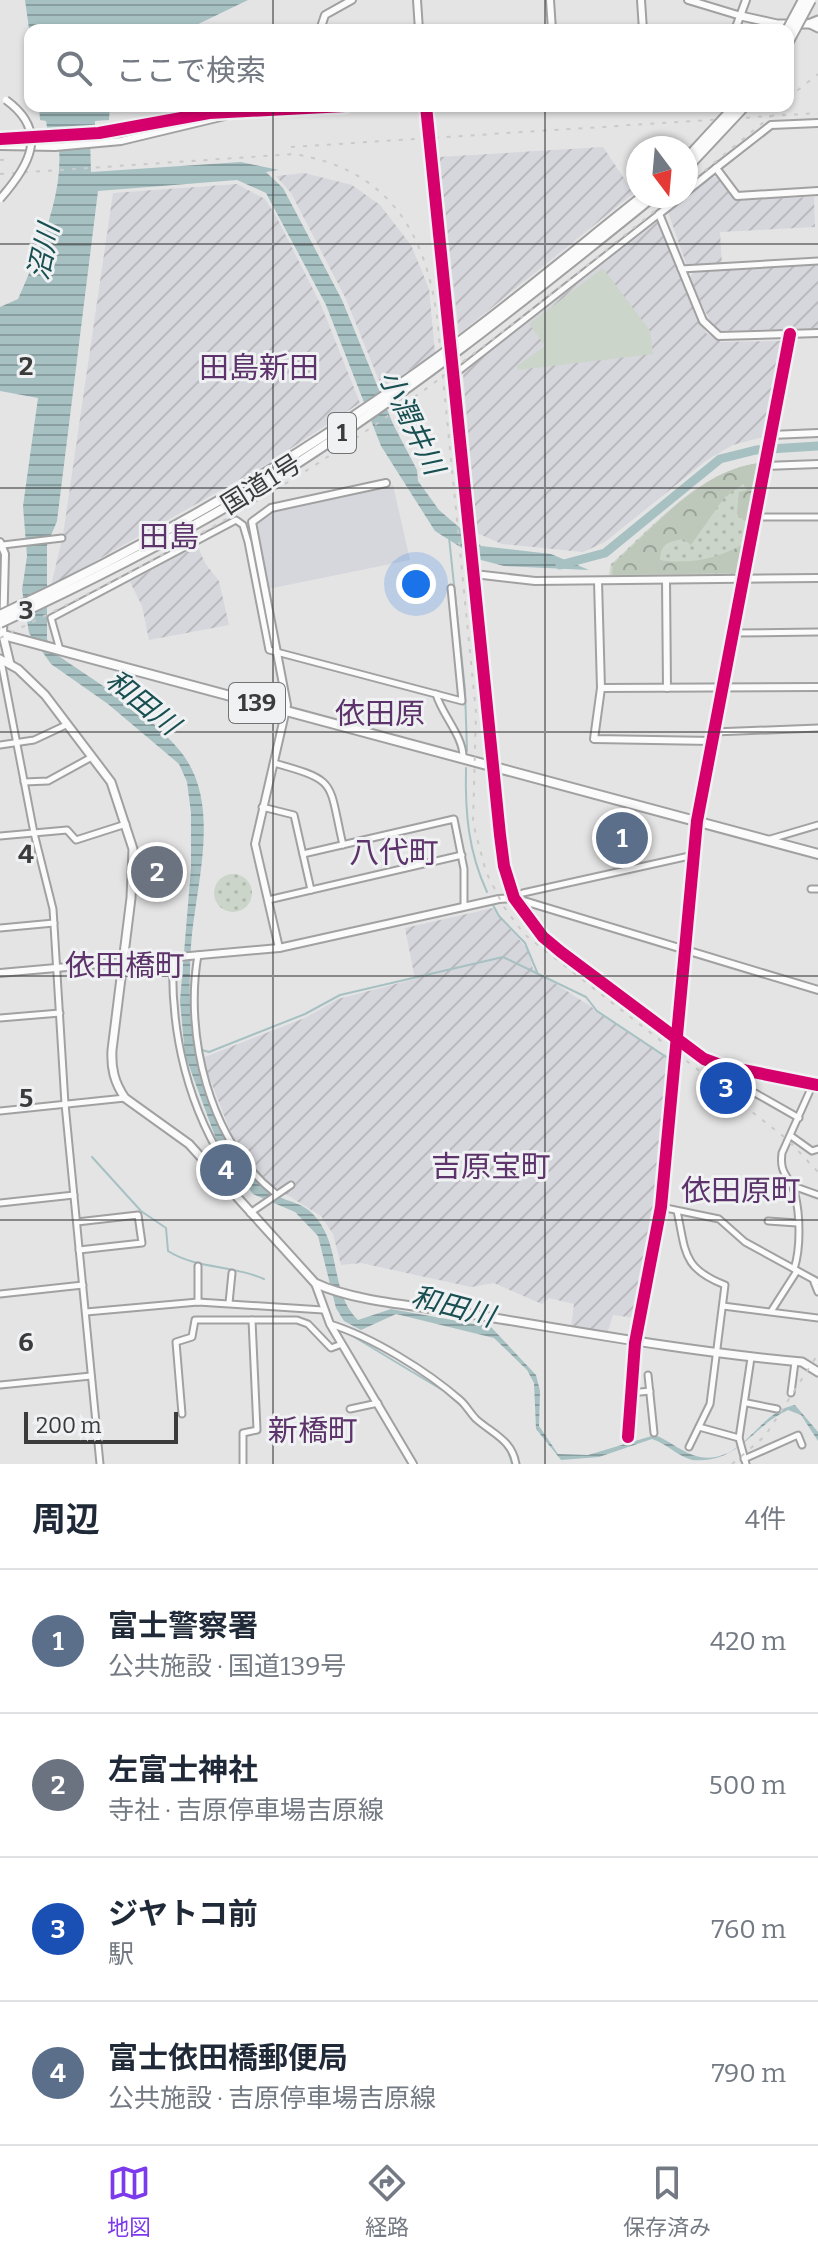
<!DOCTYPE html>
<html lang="ja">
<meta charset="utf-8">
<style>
body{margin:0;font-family:Bitter,"Noto Sans JP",serif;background:#f6f6f7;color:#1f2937}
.compass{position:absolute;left:626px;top:136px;width:72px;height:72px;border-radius:50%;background:#fff;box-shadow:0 2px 6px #0004;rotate:164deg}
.scale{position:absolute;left:24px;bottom:20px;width:154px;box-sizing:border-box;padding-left:8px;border:4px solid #3b3b3c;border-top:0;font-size:22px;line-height:28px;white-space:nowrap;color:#3b3b3c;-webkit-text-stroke:6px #f0f1f3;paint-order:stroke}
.you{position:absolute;left:416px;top:584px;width:28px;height:28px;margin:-20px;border:6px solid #fff;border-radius:50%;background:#1a73e8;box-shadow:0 0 0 12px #1a73e833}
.badge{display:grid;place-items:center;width:52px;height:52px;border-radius:50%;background:#7c3aed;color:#fff;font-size:26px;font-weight:700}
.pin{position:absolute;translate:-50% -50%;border:4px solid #fff;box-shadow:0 2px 8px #0006}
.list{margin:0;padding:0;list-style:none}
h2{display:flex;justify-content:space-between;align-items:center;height:104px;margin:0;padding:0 32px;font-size:34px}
h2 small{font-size:26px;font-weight:400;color:#747a83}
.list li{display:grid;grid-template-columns:52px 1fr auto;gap:24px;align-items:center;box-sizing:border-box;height:144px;padding:0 32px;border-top:2px solid #e0e1e3}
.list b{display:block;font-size:30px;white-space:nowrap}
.list p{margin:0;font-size:26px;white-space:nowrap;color:#747a83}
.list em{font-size:26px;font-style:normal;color:#747a83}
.icon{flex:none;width:44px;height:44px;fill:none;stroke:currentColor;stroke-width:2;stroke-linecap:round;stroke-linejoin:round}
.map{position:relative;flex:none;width:818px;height:1464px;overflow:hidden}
.search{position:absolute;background:#fff;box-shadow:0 2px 6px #0004;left:24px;right:24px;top:24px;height:88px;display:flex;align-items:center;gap:20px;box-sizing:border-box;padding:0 28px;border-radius:16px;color:#747a83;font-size:30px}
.sheet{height:680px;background:#fff}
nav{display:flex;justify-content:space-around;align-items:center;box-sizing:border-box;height:112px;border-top:2px solid #e0e1e3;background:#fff;font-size:22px;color:#747a83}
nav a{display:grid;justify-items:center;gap:4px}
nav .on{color:#7c3aed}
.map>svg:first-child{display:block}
.built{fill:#d6d7dc}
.industrial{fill:url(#industrial-furrows)}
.grass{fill:url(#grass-dots)}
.forest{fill:url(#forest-crowns)}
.pitch{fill:#ccd5ca}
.water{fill:url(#water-rules)}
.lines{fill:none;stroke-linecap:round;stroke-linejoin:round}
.stream{stroke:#a7c1c3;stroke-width:2}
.river{stroke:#a7c1c3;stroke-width:9}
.minor-casing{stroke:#a1a1a2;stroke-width:9}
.tertiary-casing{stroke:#a1a1a2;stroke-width:10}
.secondary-casing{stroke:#a1a1a2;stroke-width:11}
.trunk-casing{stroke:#a1a1a2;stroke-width:12}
.minor{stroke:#fbfbfb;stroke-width:5}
.tertiary{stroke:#fbfbfb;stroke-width:6}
.secondary{stroke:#fbfbfb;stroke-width:7}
.trunk{stroke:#fbfbfb;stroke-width:8}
.rail{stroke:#cacacb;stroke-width:2;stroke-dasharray:4 8;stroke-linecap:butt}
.tertiary-bridge-casing{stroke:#a1a1a2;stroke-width:10;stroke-linecap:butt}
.trunk-bridge-casing{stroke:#a1a1a2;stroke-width:12;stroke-linecap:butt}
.tertiary-bridge{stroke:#fbfbfb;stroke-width:6}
.trunk-bridge{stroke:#fbfbfb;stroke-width:8}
.cycleway-casing{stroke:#f0f1f3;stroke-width:17}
.cycleway{stroke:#d6006c;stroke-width:12}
.grid{fill:none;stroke:#3b3b3c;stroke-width:2;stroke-opacity:0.55}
.labels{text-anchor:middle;stroke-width:6;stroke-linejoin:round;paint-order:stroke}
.shield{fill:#f0f1f3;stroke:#717273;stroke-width:2}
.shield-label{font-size:24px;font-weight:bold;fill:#3b3b3c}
.street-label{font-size:26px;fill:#3b3b3c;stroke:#f0f1f3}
.water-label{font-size:28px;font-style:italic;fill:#184f51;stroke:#f0f1f3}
.quarter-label{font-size:30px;fill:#5c336a;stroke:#f0f1f3}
.grid-label{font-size:26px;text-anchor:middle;font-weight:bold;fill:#3b3b3c;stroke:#f0f1f3;stroke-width:6;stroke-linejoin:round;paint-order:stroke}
</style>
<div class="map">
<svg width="818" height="1464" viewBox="0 0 818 1464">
<defs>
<pattern id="industrial-furrows" width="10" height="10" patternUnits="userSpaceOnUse" patternTransform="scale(2)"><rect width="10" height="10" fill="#d6d7dc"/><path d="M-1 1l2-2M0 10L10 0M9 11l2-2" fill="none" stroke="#b9b9be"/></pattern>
<pattern id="grass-dots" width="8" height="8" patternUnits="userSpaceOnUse" patternTransform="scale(2)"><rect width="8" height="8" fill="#ccd5ca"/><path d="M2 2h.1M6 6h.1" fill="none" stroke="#b0b8ae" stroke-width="1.8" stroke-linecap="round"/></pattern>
<pattern id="forest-crowns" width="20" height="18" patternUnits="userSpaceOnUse" patternTransform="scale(2)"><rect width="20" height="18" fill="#bdc7ba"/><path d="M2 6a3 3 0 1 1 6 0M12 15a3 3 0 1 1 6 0" fill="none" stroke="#9ba398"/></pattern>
<pattern id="water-rules" width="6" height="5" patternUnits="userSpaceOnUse" patternTransform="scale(2)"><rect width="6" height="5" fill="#a7c1c3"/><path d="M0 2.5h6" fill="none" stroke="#899ea0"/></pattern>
</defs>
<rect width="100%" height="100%" fill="#e4e4e5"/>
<polygon class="built" points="393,485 410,560 268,589 257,521 279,509"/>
<g class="industrial">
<polygon points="603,147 634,193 459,334 439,157"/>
<polygon points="304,173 352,185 380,205 411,245 429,289 435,353 382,388 346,299 291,193 276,176"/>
<polygon points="712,177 717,177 737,200 814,197 815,227 720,232 722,265 687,266 668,212"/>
<polygon points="237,184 265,199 276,216 321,305 360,403 267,464 51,586 63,535 113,193"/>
<polygon points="658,221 706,333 721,342 781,341 784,344 763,437 733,445 707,460 605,542 583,552 502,544 477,533 463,373"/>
<polygon points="818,265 818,328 715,331 689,278 694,272"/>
<polygon points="197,545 205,563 219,581 229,625 149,640 142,606 130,582"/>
<polygon points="493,908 528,950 533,969 670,1058 658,1205 636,1318 613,1315 607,1334 571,1327 574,1304 549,1298 542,1304 494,1283 471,1287 361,1263 341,1265 333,1234 321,1216 260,1178 232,1136 202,1058 305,1018 338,999 415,979 405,928"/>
</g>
<g class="grass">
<path d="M759,463L741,576L609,575L611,564C655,525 699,471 759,463Z"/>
<circle cx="233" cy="893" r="19"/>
</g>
<path class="forest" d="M759,463L753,518L744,521L737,514L739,492L747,490L743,484L724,498L691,545L683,539C668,542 661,543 660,560C689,565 719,558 744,544L741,573L612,575L613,564C656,526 699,471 759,463Z"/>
<polygon class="pitch" points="603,268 650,331 653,354 518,370 517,366 545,346 529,324"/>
<g class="water">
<polygon points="25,0 248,0 186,30 30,30 30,36"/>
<path d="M39,106H110L109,120L95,121V137L90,138L91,172L241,162L279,170L266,172L283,188L342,300L393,424L417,470L418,481L439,510L481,546L551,554L589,570L504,566L481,560L435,531L381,446L326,305L266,193L237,180L98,191L57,521L47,545V639L53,652C95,682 148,711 181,752C223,805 195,886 191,946C188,997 189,1048 206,1096C218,1128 238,1172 268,1191C289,1205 306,1199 322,1226C340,1256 332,1295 358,1320L391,1309L491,1327L536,1375L540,1391L539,1426L558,1454L588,1455L655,1435C670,1441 684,1454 700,1457C744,1464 757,1412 795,1405L818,1432V1441L801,1415L788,1410C752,1426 739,1464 692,1460C677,1456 666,1443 652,1439L599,1457L561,1460L536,1429L534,1383L527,1370L494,1338L396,1314L361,1330L344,1321L336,1308L318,1236L295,1212L253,1194L234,1168L216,1139L185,1055L180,1001L191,868V813L187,782L179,764L108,704L51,664L29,633L22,590L27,556L23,506L38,398L0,391V307L18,299C39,251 66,191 58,140H49L46,121L40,120Z"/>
</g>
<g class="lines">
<g class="stream">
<polyline points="449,537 465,690 467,751"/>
<path d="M466,768C465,812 468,851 487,892"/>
<polyline points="493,905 499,916 525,943 537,972"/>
<polyline points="202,1050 209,1052 305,1014 340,995 503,957 586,997 597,1011 669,1059"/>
<path d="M92,1157L141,1211L166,1228L168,1251C196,1269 234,1265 264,1279"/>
<polyline points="351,1335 444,1391 466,1410"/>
<polyline points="491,1433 504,1445"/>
<polyline points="508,1450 512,1464"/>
</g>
<polyline class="river" points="560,565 605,553 720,459 756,450 818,446"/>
<g class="minor-casing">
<g id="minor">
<polyline points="808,23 818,19"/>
<polyline points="808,24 818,29"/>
<polyline points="681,269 818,261"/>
<polyline points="451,377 659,214"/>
<polyline points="756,517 818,517"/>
<polyline points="3,545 62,538"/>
<polyline points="733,633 818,632"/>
<polyline points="60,650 51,618 236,520 243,525 248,542 269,650 462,701 451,588"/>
<polyline points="1,661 34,833 53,909 65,1104 100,1464"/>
<path d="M436,694C442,715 464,737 463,758"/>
<polyline points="714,732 818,728"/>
<polyline points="0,745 34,740 66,725"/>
<path d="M274,763C339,781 328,781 343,845"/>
<polyline points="24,782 48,781 90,758"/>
<polyline points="262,807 294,815 311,890"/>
<polyline points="0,836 67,830 76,840 126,824"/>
<polyline points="767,840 818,825"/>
<polyline points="303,854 454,819 464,869 464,906"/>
<polyline points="811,889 818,889"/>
<polyline points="523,893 694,855"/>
<polyline points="268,900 462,855"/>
<polyline points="0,928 54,923"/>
<path d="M198,955C184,1035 209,1141 275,1193"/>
<path d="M173,956C170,1033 188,1110 232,1174"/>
<polyline points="0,1018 60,1013"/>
<polyline points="755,1093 799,1118"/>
<polyline points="0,1111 125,1098"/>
<polyline points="791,1136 812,1151 818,1149"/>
<polyline points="793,1186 818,1195"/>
<polyline points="0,1203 74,1195"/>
<polyline points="661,1207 719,1219 745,1242 818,1282"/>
<path d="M677,1211C686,1250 681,1268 725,1285L710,1404L689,1447"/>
<polyline points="250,1213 291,1185"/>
<polyline points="768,1221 797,1223"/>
<polyline points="77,1222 138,1215 142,1243 79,1250"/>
<path d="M794,1269C801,1248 800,1215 795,1194C790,1175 779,1176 782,1153L813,1084"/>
<polyline points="814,1282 818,1292"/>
<polyline points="0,1294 83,1285"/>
<polyline points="198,1302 198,1266"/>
<polyline points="229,1303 232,1273"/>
<polyline points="723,1306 818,1318"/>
<polyline points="772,1310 797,1271"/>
<polyline points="86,1312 198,1302 323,1310"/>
<path d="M330,1324C372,1337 427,1371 460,1400C466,1405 470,1413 476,1419C493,1434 512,1440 516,1464"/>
<polyline points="648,1375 654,1433"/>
<polyline points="0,1385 91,1376"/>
<polyline points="631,1393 650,1391"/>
<polyline points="791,1393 795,1362"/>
<polyline points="747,1403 777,1409"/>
<polyline points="350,1409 378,1403"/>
<polyline points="182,1414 176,1342 192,1337 195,1320 297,1320 308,1324 331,1348 342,1344"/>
<polyline points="699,1427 739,1438"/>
<polyline points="628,1437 635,1343"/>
<polyline points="744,1459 798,1435 802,1445"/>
<polyline points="243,1464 243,1433 257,1430 252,1320"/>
<polyline points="746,1464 739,1438 751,1358"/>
</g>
</g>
<g class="tertiary-casing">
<g id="tertiary">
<polyline points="417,0 419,30"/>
<polyline points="550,0 552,30"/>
<polyline points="641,0 643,30"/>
<polyline points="688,0 741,16"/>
<polyline points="320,30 325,15 352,0"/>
<polyline points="735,30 746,0"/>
<polyline points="818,123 771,125 716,168 737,196 818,191"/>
<polyline points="0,139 99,133 209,113 345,106"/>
<polyline points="0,146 55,147 121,141 225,116"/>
<polyline points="434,181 500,835 504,866 514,898 543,937 561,952 704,1059 723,1066 818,1085"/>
<polyline points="686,192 716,168"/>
<polyline points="682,196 659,214 703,321 719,336 818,333"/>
<polyline points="771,435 818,433"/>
<polyline points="765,466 818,464"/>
<polyline points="0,542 5,554 3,635"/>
<polyline points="474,574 535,581 818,578"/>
<polyline points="666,580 667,688"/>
<polyline points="598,581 601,688 594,739 712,741"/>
<polyline points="601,688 818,687"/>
<polyline points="279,948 255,844 287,705 252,522 271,508 386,483"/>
<polyline points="0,973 279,948 499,899 514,898 818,990"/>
<polyline points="315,1283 330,1324 413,1464"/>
<polyline points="635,1343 661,1207 697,821 790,334"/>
</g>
</g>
<g class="secondary-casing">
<g id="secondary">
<polyline points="741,16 777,24 818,24"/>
<polyline points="3,635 10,664"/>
<path d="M0,659L18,669L45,695L111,782L133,849L131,898L112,1050C111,1068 114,1082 125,1098L189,1144L315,1283C357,1303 423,1306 470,1314C581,1332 690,1352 802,1362L818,1372"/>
</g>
</g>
<g class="trunk-casing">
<polyline id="trunk" points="0,634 818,854"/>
</g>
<use href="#minor" class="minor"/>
<use href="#tertiary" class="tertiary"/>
<use href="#secondary" class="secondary"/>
<use href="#trunk" class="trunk"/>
<g class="rail">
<polyline points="788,98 818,74"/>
<polyline points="291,147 818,113"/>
<polyline points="0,160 12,159"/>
<path d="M0,174L294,154C386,169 425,229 437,317L476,713L473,823L486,872L504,907L524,934L788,1140L818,1172"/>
<polyline points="686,186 771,116"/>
<path d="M0,638C118,580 235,519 344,446C459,369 566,283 673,196"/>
<polyline points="732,1464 765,1436 818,1354"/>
</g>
<g class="tertiary-bridge-casing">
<g id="tertiary-bridge">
<polyline points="426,106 434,181"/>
<path d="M0,199C29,166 50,132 6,100"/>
</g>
</g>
<g class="trunk-bridge-casing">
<g id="trunk-bridge">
<polyline points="787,30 803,0"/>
<polyline points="788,43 811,0"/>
<polyline points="686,159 735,106"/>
<polyline points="686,169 745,106"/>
<path d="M0,615C148,546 290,464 423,368C499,314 570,254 643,196"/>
<path d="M0,623C84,584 168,542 248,494C392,407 523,302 654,196"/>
</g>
</g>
<use href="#tertiary-bridge" class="tertiary-bridge"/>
<use href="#trunk-bridge" class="trunk-bridge"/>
<g class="cycleway-casing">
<g id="cycleway">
<polyline points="426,106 500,835 504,866 514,898 543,937 561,952 704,1059 723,1066 818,1085"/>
<polyline points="0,139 99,133 209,113 345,106"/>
<polyline points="628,1437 635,1343 661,1207 697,821 790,334"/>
</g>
</g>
<use href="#cycleway" class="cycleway"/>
</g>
<path class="grid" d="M273,0V30M545,0V30M273,106V1464M545,106V1464M0,244H818M0,488H818M0,732H818M0,976H818M0,1220H818"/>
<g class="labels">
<g class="shield">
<rect x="328" y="413" width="28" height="40" rx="6"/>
<rect x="229" y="683" width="56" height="40" rx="6"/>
</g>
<g class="shield-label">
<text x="342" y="441">1</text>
<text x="257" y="711">139</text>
</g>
<g class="street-label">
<text transform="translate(261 484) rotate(-32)" y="9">国道1号</text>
</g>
<g class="water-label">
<text transform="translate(43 252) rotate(-78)" y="10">沼川</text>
<text transform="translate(412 422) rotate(64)" y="10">小潤井川</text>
<text transform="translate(143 702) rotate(39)" y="10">和田川</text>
<text transform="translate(453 1306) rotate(15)" y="10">和田川</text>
</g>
<g class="quarter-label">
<text x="259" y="378">田島新田</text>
<text x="169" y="547">田島</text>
<text x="380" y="724">依田原</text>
<text x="394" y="863">八代町</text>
<text x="125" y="976">依田橋町</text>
<text x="491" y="1177">吉原宝町</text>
<text x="741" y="1201">依田原町</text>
<text x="313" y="1441">新橋町</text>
</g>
</g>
<g class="grid-label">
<text x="26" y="375">2</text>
<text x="26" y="619">3</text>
<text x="26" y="863">4</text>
<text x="26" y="1107">5</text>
<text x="26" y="1351">6</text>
</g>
</svg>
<svg class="compass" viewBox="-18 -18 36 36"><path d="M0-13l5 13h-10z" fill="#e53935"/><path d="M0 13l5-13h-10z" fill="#747a83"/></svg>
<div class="scale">200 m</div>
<div class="you"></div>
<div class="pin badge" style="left:622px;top:838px;background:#5c6f8a">1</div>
<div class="pin badge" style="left:157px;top:872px;background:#6b7280">2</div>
<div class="pin badge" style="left:726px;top:1088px;background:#1a4fb4">3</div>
<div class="pin badge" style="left:226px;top:1170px;background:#5c6f8a">4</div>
<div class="search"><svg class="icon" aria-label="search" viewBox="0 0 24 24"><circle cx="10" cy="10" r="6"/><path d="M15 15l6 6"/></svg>ここで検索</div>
</div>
<section class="sheet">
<h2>周辺<small>4件</small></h2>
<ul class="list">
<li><span class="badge" style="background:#5c6f8a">1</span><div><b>富士警察署</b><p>公共施設 · 国道139号</p></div><em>420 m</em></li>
<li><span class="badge" style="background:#6b7280">2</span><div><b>左富士神社</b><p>寺社 · 吉原停車場吉原線</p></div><em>500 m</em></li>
<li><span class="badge" style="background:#1a4fb4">3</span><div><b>ジヤトコ前</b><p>駅</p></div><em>760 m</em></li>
<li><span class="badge" style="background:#5c6f8a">4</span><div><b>富士依田橋郵便局</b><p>公共施設 · 吉原停車場吉原線</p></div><em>790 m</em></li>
</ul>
</section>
<nav>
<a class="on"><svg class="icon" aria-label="map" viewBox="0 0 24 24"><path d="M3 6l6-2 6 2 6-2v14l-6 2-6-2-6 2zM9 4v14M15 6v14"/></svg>地図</a>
<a><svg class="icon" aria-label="directions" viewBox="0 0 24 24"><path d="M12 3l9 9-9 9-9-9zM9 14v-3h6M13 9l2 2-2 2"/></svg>経路</a>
<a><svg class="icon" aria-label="saved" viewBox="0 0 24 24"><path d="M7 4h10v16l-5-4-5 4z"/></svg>保存済み</a>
</nav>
